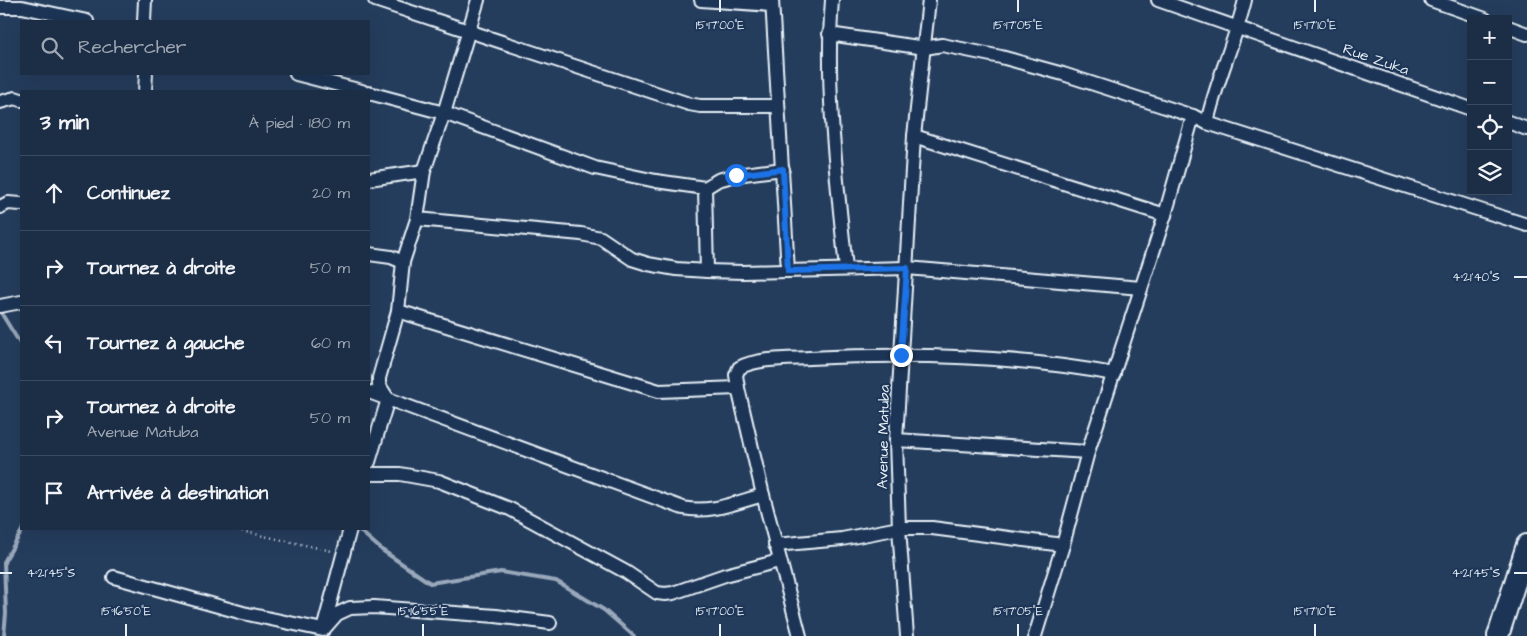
<!DOCTYPE html>
<html lang="fr">
<meta charset="utf-8">
<style>
body{margin:0;font-family:"Architects Daughter",sans-serif;background:#25364d;color:#f1f3f6}
.controls{position:absolute;right:15px;top:15px;display:grid;overflow:hidden;border-radius:0px;box-shadow:0 5px 20px #0002}
.controls button{width:45px;height:45px;display:grid;place-items:center;padding:0;border:0;border-bottom:1px solid #3a4a5f;background:#1c2e46;color:#f1f3f6;font:25px sans-serif}
.stop{position:absolute;width:15px;height:15px;margin:-11px;border:4px solid #1a73e8;border-radius:50%;background:#fff}
.stop.end{background:#1a73e8;border-color:#fff;box-shadow:0 1px 5px #0008}
.list{margin:0;padding:0;list-style:none}
h2{display:flex;justify-content:space-between;align-items:center;height:65px;margin:0;padding:0 20px;font-size:21px}
h2 small{font-size:16px;font-weight:400;color:#a0a8b3}
.list li{display:grid;grid-template-columns:32px 1fr auto;gap:15px;align-items:center;box-sizing:border-box;height:75px;padding:0 20px;border-top:1px solid #3a4a5f}
.list b{display:block;font-size:19px;white-space:nowrap}
.list p{margin:0;font-size:16px;white-space:nowrap;color:#a0a8b3}
.list em{font-size:16px;font-style:normal;color:#a0a8b3}
.icon{flex:none;width:28px;height:28px;fill:none;stroke:currentColor;stroke-width:2;stroke-linecap:round;stroke-linejoin:round}
.map{position:relative;flex:none;width:1527px;height:636px;overflow:hidden}
.search{position:absolute;background:#1c2e46;box-shadow:0 5px 20px #0002;left:20px;top:20px;width:350px;height:55px;display:flex;align-items:center;gap:12px;box-sizing:border-box;padding:0 18px;border-radius:0px;color:#a0a8b3;font-size:19px}
.panel{position:absolute;background:#1c2e46;box-shadow:0 5px 20px #0002;left:20px;top:90px;width:350px;height:440px;border-radius:0px}
.map>svg:first-child{display:block}
.lines{fill:none;stroke-linecap:round;stroke-linejoin:round}
.stream{stroke:#99a8ba;stroke-width:4}
.minor-casing{stroke:#e8f1f8;stroke-width:16}
.trunk-casing{stroke:#e8f1f8;stroke-width:24}
.path{stroke:#e8f1f8;stroke-width:2.5;stroke-dasharray:1 4;stroke-linecap:butt}
.minor{stroke:#1d3557;stroke-width:12}
.trunk{stroke:#1d3557;stroke-width:20}
.route{stroke:#1a73e8;stroke-width:6}
.ticks{fill:none;stroke:#e8f1f8;stroke-width:2}
.labels{text-anchor:middle;stroke-width:4;stroke-linejoin:round;paint-order:stroke}
.street-label{font-size:15px;fill:#e8f1f8;stroke:#1d3557}
.ticks-label{font-size:12px;text-anchor:middle;fill:#e8f1f8;stroke:#1d3557;stroke-width:4;stroke-linejoin:round;paint-order:stroke}
</style>
<div class="map">
<svg width="1527" height="636" viewBox="0 0 1527 636">
<rect width="100%" height="100%" fill="#253d5d"/>
<filter id="ink" filterUnits="userSpaceOnUse"><feTurbulence type="fractalNoise" baseFrequency=".02" numOctaves="2"/><feDisplacementMap in="SourceGraphic" scale="10" xChannelSelector="R" yChannelSelector="G"/><feConvolveMatrix kernelMatrix="1 2 1 2 8 2 1 2 1" color-interpolation-filters="sRGB"/></filter>
<g filter="url(#ink)">
<g class="lines">
<g class="stream">
<polyline points="0,311 21,345"/>
<polyline points="358,529 382,550 430,583 501,572 556,581 604,610 634,636"/>
<polyline points="4,636 6,613 4,562 23,529"/>
</g>
<g class="minor-casing">
<g id="minor">
<polyline points="375,0 689,104 700,106 777,106"/>
<polyline points="701,0 772,5"/>
<polyline points="772,0 788,271"/>
<path d="M832,0C825,90 837,180 846,269"/>
<polyline points="1158,0 1471,109"/>
<polyline points="1431,0 1485,19"/>
<polyline points="0,7 22,7 87,21"/>
<polyline points="144,21 145,0"/>
<polyline points="1508,27 1527,34"/>
<polyline points="829,34 925,48 942,45 1001,57 1063,74 1193,116 1207,123 1527,225"/>
<polyline points="296,74 362,91"/>
<polyline points="145,91 146,74"/>
<polyline points="369,93 444,113 595,168 656,181 705,188 718,180 736,175 783,169"/>
<polyline points="0,102 15,98 21,100"/>
<polyline points="1508,122 1527,129"/>
<path d="M1207,123C1216,81 1235,42 1245,0"/>
<polyline points="914,136 1165,215"/>
<polyline points="369,179 424,171"/>
<polyline points="705,188 707,271 743,272 907,268 1141,288"/>
<polyline points="0,207 8,203 21,204"/>
<polyline points="417,219 581,234 601,238 632,259 648,264 676,269 707,271"/>
<polyline points="369,254 391,257 403,262"/>
<polyline points="0,306 21,302"/>
<polyline points="398,311 659,391 738,388"/>
<path d="M369,392L683,508C710,514 737,502 763,495"/>
<polyline points="896,440 1088,452"/>
<polyline points="369,462 388,399 379,385 379,378 398,311 403,262 417,219 424,171 444,113 478,0"/>
<polyline points="369,474 400,474 439,481 510,509 626,572 657,593 665,594 673,593 725,575 779,561"/>
<polyline points="775,545 842,539 899,528 932,528 1063,545"/>
<polyline points="114,577 243,613 323,630 337,614 350,608 374,607 496,616 550,623"/>
<polyline points="324,626 350,529"/>
<path d="M800,636L763,495L738,388L736,375L739,368C756,358 789,359 810,358C911,353 1014,355 1114,374"/>
<polyline points="907,636 899,528 896,440 914,136 929,0"/>
<polyline points="1035,636 1063,545 1088,452 1165,215 1193,116"/>
</g>
</g>
<g class="trunk-casing">
<polyline id="trunk" points="1498,636 1527,545"/>
</g>
<polyline class="path" points="232,529 332,551"/>
<use href="#minor" class="minor"/>
<use href="#trunk" class="trunk"/>
</g>
</g>
<g class="lines" filter="url(#ink)">
<polyline class="route" points="736,175 783,169 788,271 907,268 901,355"/>
</g>
<path class="ticks" d="M720,0V12M1018,0V12M1315,0V12M1514,277H1527M0,573H12M1514,573H1527M126,624V636M423,624V636M720,624V636M1018,624V636M1315,624V636"/>
<g class="labels">
<g class="street-label">
<text transform="translate(1376 59) rotate(19)" y="5">Rue Zuka</text>
<text transform="translate(883 437) rotate(-89)" y="5">Avenue Matuba</text>
</g>
</g>
<g class="ticks-label">
<text x="720" y="29">15°17'00"E</text>
<text x="1018" y="29">15°17'05"E</text>
<text x="1315" y="29">15°17'10"E</text>
<text x="1476" y="281">4°21'40"S</text>
<text x="51" y="577">4°21'45"S</text>
<text x="1476" y="577">4°21'45"S</text>
<text x="126" y="615">15°16'50"E</text>
<text x="423" y="615">15°16'55"E</text>
<text x="720" y="615">15°17'00"E</text>
<text x="1018" y="615">15°17'05"E</text>
<text x="1315" y="615">15°17'10"E</text>
</g>
</svg>
<div class="controls">
<button>+</button>
<button>−</button>
<button><svg class="icon" aria-label="locate" viewBox="0 0 24 24"><circle cx="12" cy="12" r="6"/><path d="M12 2v4M12 18v4M2 12h4M18 12h4"/></svg></button>
<button><svg class="icon" aria-label="layers" viewBox="0 0 24 24"><path d="M12 4l9 5-9 5-9-5zM3 14l9 5 9-5"/></svg></button>
</div>
<div class="stop" style="left:736px;top:175px"></div>
<div class="stop end" style="left:901px;top:355px"></div>
<div class="search"><svg class="icon" aria-label="search" viewBox="0 0 24 24"><circle cx="10" cy="10" r="6"/><path d="M15 15l6 6"/></svg>Rechercher</div>
<section class="panel">
<h2>3 min<small>À pied · 180 m</small></h2>
<ul class="list">
<li><svg class="icon" aria-label="ahead" viewBox="0 0 24 24"><path d="M12 20V5M6 11l6-6 6 6"/></svg><div><b>Continuez</b></div><em>20 m</em></li>
<li><svg class="icon" aria-label="right" viewBox="0 0 24 24"><path d="M7 20v-9h11M14 6l5 5-5 5"/></svg><div><b>Tournez à droite</b></div><em>50 m</em></li>
<li><svg class="icon" aria-label="left" viewBox="0 0 24 24"><path d="M17 20v-9H6M10 6l-5 5 5 5"/></svg><div><b>Tournez à gauche</b></div><em>60 m</em></li>
<li><svg class="icon" aria-label="right" viewBox="0 0 24 24"><path d="M7 20v-9h11M14 6l5 5-5 5"/></svg><div><b>Tournez à droite</b><p>Avenue Matuba</p></div><em>50 m</em></li>
<li><svg class="icon" aria-label="arrive" viewBox="0 0 24 24"><path d="M6 21V4h12l-3 4 3 4H6"/></svg><div><b>Arrivée à destination</b></div></li>
</ul>
</section>
</div>
